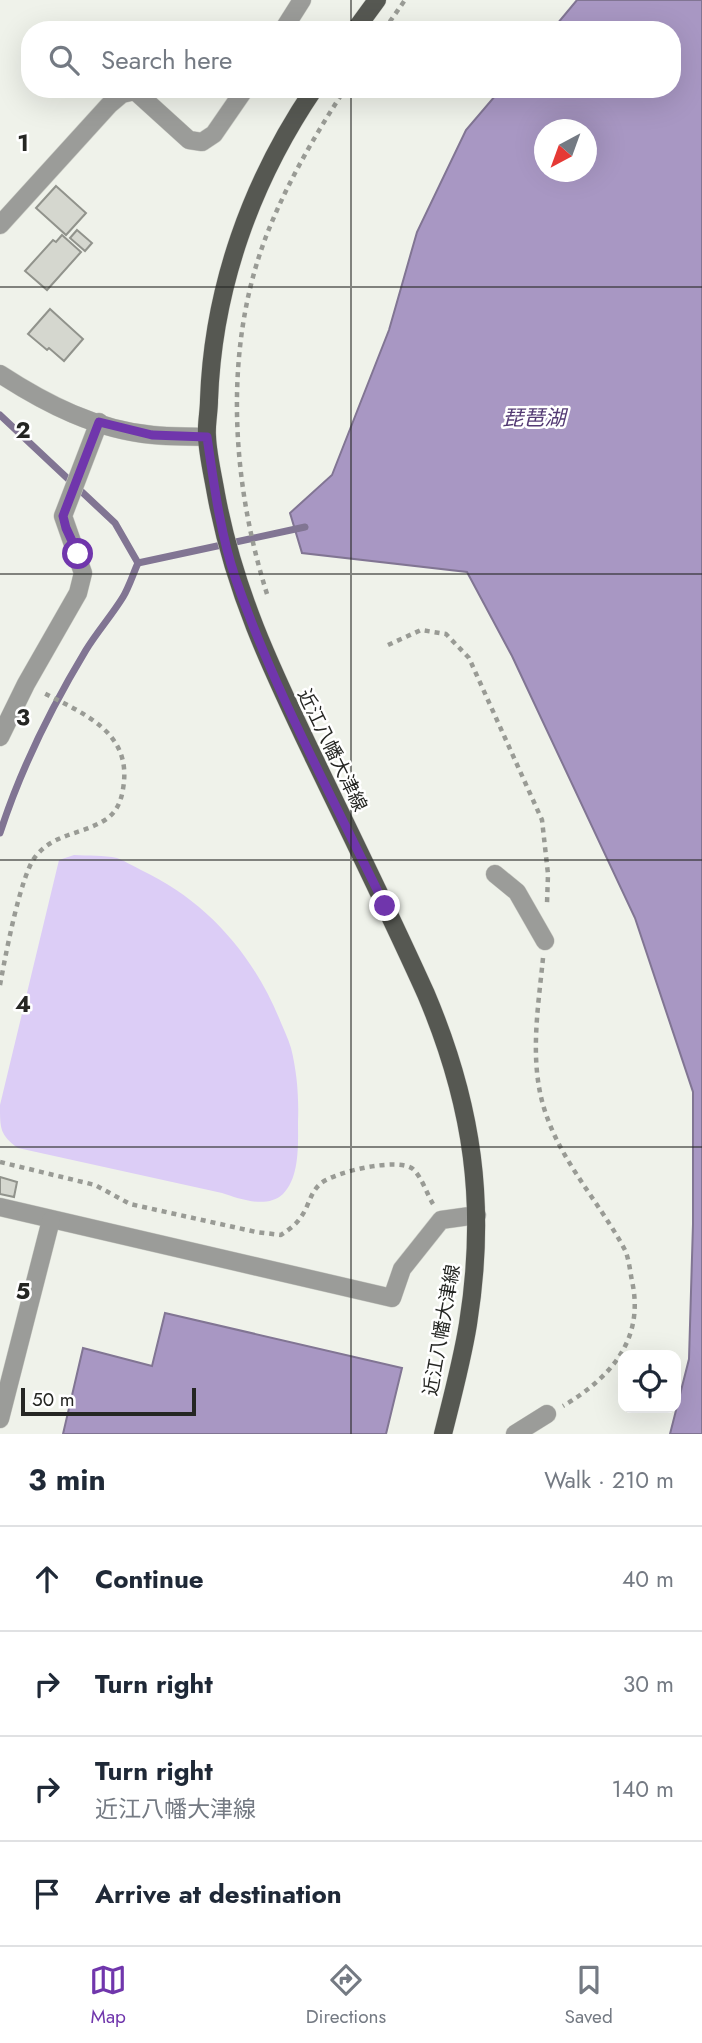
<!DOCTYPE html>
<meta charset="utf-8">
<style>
body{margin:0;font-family:Jost,"Noto Sans JP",sans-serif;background:#f2f2f3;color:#1f2937}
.controls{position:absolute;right:21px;bottom:21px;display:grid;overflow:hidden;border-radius:14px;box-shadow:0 7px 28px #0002}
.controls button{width:63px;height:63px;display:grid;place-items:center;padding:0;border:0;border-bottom:2px solid #e0e1e3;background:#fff;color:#1f2937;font:35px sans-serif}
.compass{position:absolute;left:534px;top:119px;width:63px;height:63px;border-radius:50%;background:#fff;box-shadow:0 7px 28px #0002;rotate:221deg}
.scale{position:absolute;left:21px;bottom:18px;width:175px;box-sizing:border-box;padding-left:7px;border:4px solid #252623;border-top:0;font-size:19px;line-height:24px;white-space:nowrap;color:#252623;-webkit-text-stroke:5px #fff;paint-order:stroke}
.stop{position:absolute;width:21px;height:21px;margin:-16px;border:5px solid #7036ac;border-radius:50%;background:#fff}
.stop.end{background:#7036ac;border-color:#fff;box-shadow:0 2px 7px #0008}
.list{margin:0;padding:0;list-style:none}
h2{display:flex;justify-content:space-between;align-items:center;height:91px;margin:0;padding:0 28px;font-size:30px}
h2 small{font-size:23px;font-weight:400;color:#747a83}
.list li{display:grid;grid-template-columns:46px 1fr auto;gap:21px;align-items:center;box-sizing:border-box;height:105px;padding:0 28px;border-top:2px solid #e0e1e3}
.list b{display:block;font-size:26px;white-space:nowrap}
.list p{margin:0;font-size:23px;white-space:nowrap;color:#747a83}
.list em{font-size:23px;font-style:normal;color:#747a83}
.icon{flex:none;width:38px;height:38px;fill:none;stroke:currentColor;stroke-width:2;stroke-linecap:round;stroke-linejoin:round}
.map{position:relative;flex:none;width:702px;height:1434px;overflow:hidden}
.search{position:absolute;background:#fff;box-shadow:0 7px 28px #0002;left:21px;right:21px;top:21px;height:77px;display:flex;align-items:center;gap:18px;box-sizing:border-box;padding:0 24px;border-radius:28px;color:#747a83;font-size:26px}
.sheet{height:511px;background:#fff}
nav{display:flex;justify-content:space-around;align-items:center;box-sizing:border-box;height:98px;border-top:2px solid #e0e1e3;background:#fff;font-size:19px;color:#747a83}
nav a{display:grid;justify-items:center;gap:4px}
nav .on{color:#7036ac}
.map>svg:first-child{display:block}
.green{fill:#dccdf6}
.water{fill:#a897c3;stroke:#817593;stroke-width:2;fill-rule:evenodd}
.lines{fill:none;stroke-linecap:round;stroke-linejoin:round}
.stream{stroke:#817593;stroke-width:7}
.building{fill:#d5d7cf;stroke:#91938c;stroke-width:2}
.minor-casing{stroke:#cbcdc6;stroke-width:19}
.major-casing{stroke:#cbcdc6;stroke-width:19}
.path{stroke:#999b95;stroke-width:4.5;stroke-dasharray:5 5;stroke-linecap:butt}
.minor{stroke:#9b9c99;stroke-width:18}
.major{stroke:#565852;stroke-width:18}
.route{stroke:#7036ac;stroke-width:9}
.grid{fill:none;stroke:#252623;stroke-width:2;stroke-opacity:0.55}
.labels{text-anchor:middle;stroke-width:5;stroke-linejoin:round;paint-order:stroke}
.street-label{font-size:19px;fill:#252623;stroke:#fff}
.water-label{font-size:21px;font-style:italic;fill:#543b74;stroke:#fff}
.grid-label{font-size:23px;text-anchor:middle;font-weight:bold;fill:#252623;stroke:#fff;stroke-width:5;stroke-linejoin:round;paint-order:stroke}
</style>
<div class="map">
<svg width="702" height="1434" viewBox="0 0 702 1434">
<rect width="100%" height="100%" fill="#eff2ea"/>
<path class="green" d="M74,855C88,856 104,855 117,858C125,861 133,866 141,870C205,900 252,953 279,1018C283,1028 288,1038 291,1048C297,1072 299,1097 298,1122C298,1144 300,1177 283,1194C267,1209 240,1199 222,1193L18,1148C0,1135 0,1129 0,1105L59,860Z"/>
<g class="water">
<path d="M577,0H702V1434H670L689,1359L693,1224V1092L635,918L512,656L467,572L302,553L290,513L332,475L389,330L417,232L466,130L501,89H672V30H552ZM544,130H586V172H544Z"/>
<polygon points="165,1313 402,1368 386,1434 63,1434 83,1348 152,1366"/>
</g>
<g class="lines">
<g class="stream">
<polyline points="0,415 115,523 138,563"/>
<polyline points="138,563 305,527"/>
<path d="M0,833C21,768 51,708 86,650C97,632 112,615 123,597C129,587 133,574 138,563"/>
</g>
</g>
<g class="building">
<polygon points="56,186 86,213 66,235 36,208"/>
<polygon points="77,230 92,243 85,251 70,238"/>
<polygon points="62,235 81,252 47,290 25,271 53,240 56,242"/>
<polygon points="50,309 83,339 64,361 49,348 47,350 28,334"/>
<polygon points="0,1177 17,1182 14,1197 0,1194"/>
</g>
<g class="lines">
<g class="minor-casing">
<g id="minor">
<polyline points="283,30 302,0"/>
<polyline points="0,225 109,105 122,94 135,91 189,140 202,142 214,134 245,89"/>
<path d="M0,374C46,404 97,430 153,435C171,437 189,436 207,437"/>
<polyline points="0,737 26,684 78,593 83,573 63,516 99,422"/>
<polyline points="495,874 517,892 545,941"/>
<polyline points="0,1207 392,1298 402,1269 441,1220 477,1215"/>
<polyline points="0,1419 51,1220"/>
<polyline points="515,1434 547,1414"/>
</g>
</g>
<g class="major-casing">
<g id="major">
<polyline points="355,30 377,0"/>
<path d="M314,89C251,182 213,288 209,400C209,412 206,425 207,437C208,456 213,476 216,494C234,591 271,668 313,756C351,835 390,914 426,994C473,1105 487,1205 468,1324C462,1361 452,1398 443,1434"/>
</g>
</g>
<g class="path">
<polyline points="384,30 405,0"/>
<path d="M267,594C231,480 223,347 267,234C287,183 315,135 345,89"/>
<polyline points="388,645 421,630 446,634 469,658 542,820 548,874 547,904"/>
<path d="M543,958C538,1010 528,1066 547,1117C564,1165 601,1205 625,1250C629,1259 630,1271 632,1281C645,1340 610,1378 563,1406"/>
<path d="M0,985C5,958 20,877 35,857C54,833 81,835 105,820C116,813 121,802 123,789C133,732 84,714 42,692"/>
<path d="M0,1162L95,1185L130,1204L256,1232L281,1235C288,1230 296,1225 301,1217C309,1206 310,1193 320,1184C333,1172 401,1156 414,1170C422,1178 427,1194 433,1204"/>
</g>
<use href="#minor" class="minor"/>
<use href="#major" class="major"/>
</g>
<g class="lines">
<path class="route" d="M78,554L66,528L63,516L99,422L152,435L207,437C214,484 220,532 235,577C274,691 333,798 385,906"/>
</g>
<path class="grid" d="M351,0V30M351,89V1434M0,287H702M0,574H702M0,860H702M0,1147H702"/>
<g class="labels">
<g class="street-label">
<text transform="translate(333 750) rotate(64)" y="7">近江八幡大津線</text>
<text transform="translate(441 1330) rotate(-80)" y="7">近江八幡大津線</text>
</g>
<g class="water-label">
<text x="534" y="425">琵琶湖</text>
</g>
</g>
<g class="grid-label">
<text x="23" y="151">1</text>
<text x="23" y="438">2</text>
<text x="23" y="725">3</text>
<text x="23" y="1012">4</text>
<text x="23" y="1299">5</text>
</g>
</svg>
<div class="controls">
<button><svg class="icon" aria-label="locate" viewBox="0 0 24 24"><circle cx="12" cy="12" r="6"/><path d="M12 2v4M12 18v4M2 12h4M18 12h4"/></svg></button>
</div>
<svg class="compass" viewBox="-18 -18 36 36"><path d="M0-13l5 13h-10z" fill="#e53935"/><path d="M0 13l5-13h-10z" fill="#747a83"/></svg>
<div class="scale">50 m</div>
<div class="stop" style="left:78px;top:554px"></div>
<div class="stop end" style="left:385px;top:906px"></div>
<div class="search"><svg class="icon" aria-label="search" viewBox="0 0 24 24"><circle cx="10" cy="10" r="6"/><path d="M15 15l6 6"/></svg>Search here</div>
</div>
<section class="sheet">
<h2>3 min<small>Walk · 210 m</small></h2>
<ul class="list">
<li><svg class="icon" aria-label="ahead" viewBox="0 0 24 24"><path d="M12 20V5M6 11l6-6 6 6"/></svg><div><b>Continue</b></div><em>40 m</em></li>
<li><svg class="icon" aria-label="right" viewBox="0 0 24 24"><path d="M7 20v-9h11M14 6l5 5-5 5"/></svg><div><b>Turn right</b></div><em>30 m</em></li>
<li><svg class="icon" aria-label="right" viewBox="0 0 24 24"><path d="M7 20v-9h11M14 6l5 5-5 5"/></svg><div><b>Turn right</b><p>近江八幡大津線</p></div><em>140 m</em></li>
<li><svg class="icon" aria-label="arrive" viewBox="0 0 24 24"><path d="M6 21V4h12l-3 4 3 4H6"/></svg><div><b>Arrive at destination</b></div></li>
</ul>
</section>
<nav>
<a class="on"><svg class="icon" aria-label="map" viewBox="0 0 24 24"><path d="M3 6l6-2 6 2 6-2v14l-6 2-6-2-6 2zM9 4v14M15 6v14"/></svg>Map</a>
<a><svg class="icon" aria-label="directions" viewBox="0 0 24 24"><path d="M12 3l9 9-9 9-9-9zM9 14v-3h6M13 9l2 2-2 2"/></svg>Directions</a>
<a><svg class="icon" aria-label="saved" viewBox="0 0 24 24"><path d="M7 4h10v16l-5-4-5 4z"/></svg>Saved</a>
</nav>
